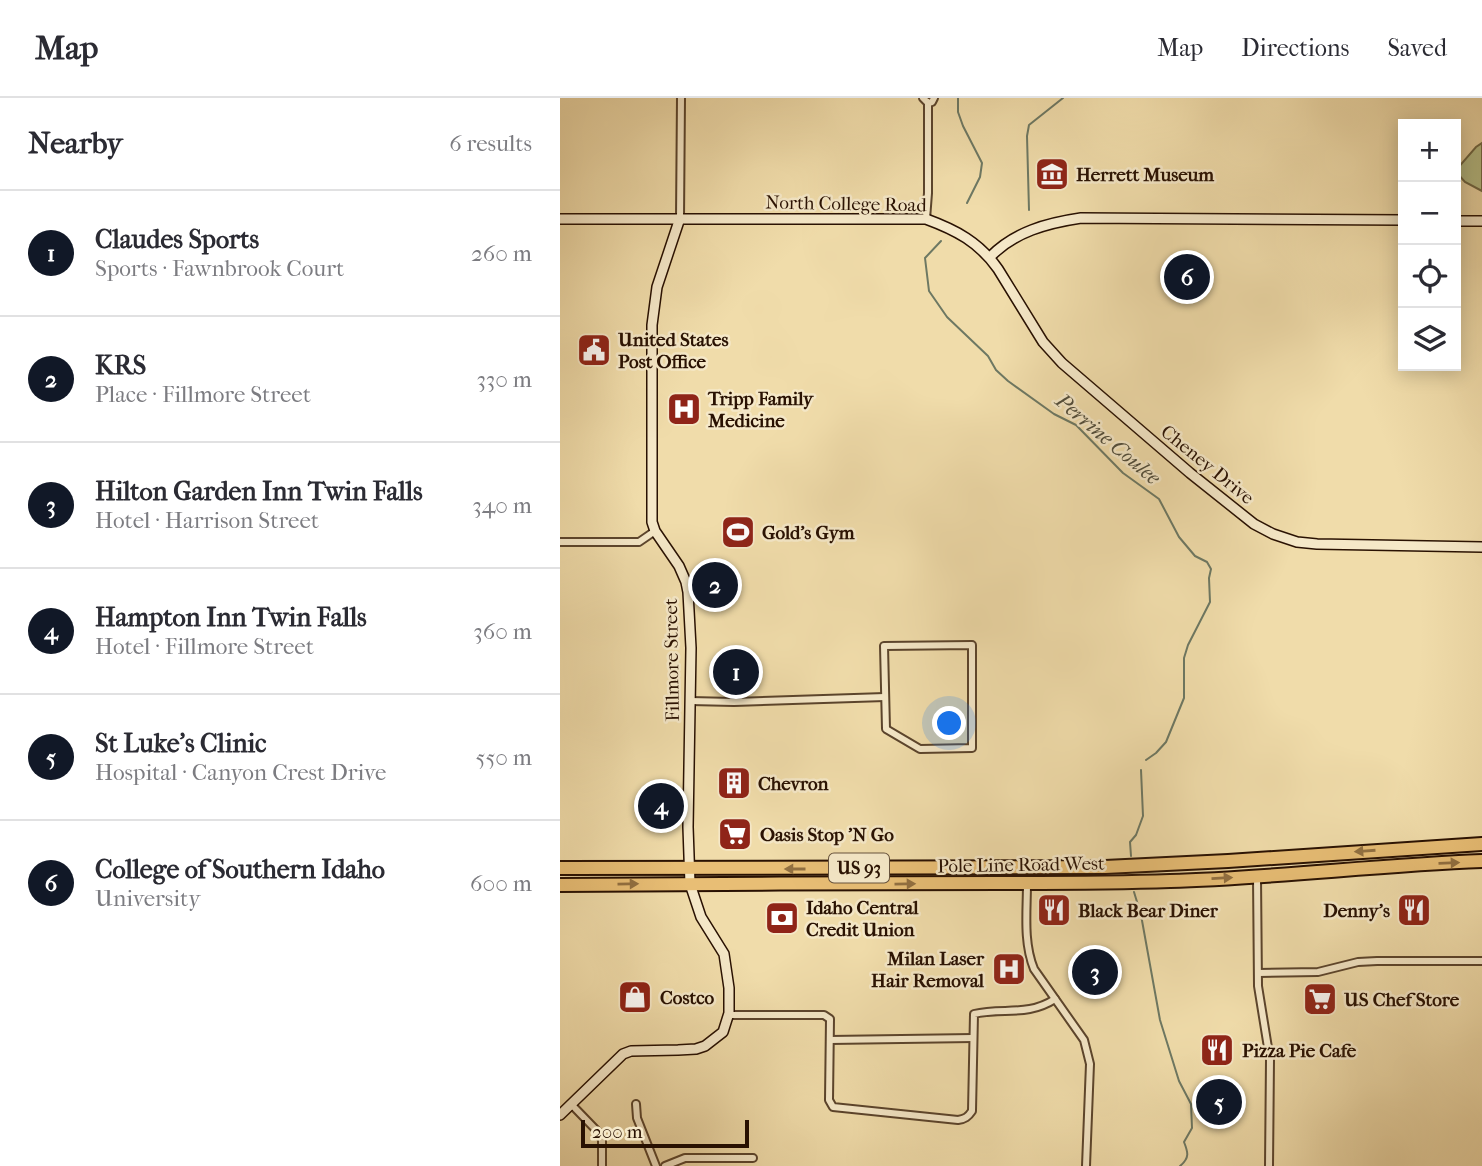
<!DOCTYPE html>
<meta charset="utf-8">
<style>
body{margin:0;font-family:"IM FELL French Canon",serif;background:#f7f7f7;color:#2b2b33}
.controls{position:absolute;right:21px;top:21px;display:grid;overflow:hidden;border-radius:0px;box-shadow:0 4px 18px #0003}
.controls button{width:63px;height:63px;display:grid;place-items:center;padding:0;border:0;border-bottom:2px solid #e1e1e2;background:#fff;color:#2b2b33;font:35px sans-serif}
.scale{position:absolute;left:21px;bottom:18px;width:168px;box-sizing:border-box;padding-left:7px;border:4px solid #291102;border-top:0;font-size:19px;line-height:24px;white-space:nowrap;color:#291102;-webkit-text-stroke:5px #f5e8c8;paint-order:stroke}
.you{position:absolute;left:390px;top:626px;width:24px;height:24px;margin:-18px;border:5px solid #fff;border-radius:50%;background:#1a73e8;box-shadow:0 0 0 10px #1a73e833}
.badge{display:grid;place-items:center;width:46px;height:46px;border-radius:50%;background:#111827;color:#fff;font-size:23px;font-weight:700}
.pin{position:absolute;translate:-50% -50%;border:4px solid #fff;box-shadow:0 2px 7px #0006}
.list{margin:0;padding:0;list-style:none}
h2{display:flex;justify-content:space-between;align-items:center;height:91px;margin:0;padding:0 28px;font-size:30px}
h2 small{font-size:23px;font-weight:400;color:#7c7c81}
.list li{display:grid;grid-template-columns:46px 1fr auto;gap:21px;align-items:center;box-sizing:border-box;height:126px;padding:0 28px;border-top:2px solid #e1e1e2}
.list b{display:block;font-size:26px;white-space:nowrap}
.list p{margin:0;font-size:23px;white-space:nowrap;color:#7c7c81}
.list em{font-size:23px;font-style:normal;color:#7c7c81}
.icon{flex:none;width:38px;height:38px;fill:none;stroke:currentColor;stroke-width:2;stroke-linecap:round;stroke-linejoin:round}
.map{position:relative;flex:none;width:922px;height:1068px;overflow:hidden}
header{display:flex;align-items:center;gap:42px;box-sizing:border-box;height:98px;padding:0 35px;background:#fff;border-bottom:2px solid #e1e1e2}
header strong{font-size:33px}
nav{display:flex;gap:38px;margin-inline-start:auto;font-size:24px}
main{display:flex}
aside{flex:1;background:#fff}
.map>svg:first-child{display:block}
.green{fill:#b7c18a;stroke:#706946;stroke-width:2}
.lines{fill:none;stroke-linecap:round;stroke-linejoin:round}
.stream{stroke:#6d7863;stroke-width:2}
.street-casing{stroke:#5b442c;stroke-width:10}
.secondary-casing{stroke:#291102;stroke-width:12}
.highway-casing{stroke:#291102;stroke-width:16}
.street{stroke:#f5e8c8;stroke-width:6}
.secondary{stroke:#f5e8c8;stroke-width:9}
.highway{stroke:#e8be75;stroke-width:12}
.oneway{fill:#927041}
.labels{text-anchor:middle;stroke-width:5;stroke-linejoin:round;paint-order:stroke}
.shield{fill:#f5e8c8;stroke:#66523d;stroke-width:2}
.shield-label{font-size:18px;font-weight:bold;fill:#291102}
.poi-label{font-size:19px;font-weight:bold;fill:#291102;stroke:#f5e8c8;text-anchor:start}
.street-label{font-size:19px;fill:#291102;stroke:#f5e8c8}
.water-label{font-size:21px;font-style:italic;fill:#514d3b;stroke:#f5e8c8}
</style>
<header>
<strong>Map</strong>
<nav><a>Map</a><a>Directions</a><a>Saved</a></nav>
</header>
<main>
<aside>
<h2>Nearby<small>6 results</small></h2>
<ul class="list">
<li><span class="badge">1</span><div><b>Claudes Sports</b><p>Sports · Fawnbrook Court</p></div><em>260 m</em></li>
<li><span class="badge">2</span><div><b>KRS</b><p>Place · Fillmore Street</p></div><em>330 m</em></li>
<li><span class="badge">3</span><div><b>Hilton Garden Inn Twin Falls</b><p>Hotel · Harrison Street</p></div><em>340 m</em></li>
<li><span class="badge">4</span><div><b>Hampton Inn Twin Falls</b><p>Hotel · Fillmore Street</p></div><em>360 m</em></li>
<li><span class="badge">5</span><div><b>St Luke's Clinic</b><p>Hospital · Canyon Crest Drive</p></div><em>550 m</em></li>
<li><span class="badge">6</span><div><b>College of Southern Idaho</b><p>University</p></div><em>600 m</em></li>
</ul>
</aside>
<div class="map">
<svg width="922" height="1068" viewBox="0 0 922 1068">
<rect width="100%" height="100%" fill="#f0dcaa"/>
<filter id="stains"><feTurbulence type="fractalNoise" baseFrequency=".00286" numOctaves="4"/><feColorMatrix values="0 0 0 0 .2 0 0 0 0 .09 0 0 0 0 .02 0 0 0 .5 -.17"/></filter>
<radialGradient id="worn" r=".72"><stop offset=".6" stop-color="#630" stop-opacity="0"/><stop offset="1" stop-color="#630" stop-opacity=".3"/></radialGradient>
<polygon class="green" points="922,45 922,93 905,84 896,74 896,72 916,49"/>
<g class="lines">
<g class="stream">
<polyline points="398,0 398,14 403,28 422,65 420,79 407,105"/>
<polyline points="469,112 467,38 469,27 503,0"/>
<polyline points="381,143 365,160 369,193 387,219 428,258 436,272 448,283 494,316 516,327 563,375 599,401 619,439 635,458 647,464 651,471 649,480 650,504 628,547 624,560 624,600 606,644 596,655 586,662"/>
<polyline points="571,758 570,744 576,737 583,718 581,672"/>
<path d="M574,794L581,817L600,922L619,983L631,1006L632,1030L624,1044C628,1054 630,1060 620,1068"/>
</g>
<g class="street-casing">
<g id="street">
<polyline points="363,0 368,5 372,4 374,0"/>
<polyline points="120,120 121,0"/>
<polyline points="366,121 368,95 368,5"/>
<polyline points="0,444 79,444 95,433"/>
<polygon points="412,547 412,650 360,651 326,631 324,548"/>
<polyline points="130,603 174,604 325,599"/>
<polyline points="697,779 698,888 710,962 709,1068"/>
<path d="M467,785C467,813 463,844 474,871L524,942L530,966L526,1068"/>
<polyline points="698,875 758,874 798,864 817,863 922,863"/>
<path d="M168,917H264L270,921L269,1002L273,1009L398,1022C405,1021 408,1019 412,1013L414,916C443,909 467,919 495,901"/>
<polyline points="270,942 413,940"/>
<polyline points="11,1006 39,1035 42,1042 42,1068"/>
<polyline points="76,1006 77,1020 96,1068"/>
<polyline points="105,1068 125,1060 193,1060"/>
</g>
</g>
<g class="secondary-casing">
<g id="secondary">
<path d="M0,121H366C396,132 419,144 438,171L483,244L502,265L630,375L694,426L713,436L737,444L757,446L922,449"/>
<polyline points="896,123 922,123"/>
<path d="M430,159C454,134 487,125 521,120L843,122"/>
<polyline points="0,1017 63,956 71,953 118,952 136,951 145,948 163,934 169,915 169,890 164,856 141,819 130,786 128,729 131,550 128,494 126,484 119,468 95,433 92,424 92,227 97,189 120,120"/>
</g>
</g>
<g class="highway-casing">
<g id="highway">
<polyline points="0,770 545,769 668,763 922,746"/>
<path d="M0,787C147,785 293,786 440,785C497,785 553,785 610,783C714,780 818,767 922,763"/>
</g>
</g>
<use href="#street" class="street"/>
<use href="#secondary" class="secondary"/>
<use href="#highway" class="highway"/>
</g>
<defs><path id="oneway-solid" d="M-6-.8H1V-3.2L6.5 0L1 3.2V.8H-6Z" transform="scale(1.75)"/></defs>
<g class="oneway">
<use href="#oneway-solid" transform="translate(805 753) rotate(176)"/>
<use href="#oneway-solid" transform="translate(889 765) rotate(-2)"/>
<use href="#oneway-solid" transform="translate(235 771) rotate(180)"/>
<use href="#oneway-solid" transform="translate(662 780) rotate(-3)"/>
<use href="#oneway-solid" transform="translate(68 786) rotate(-1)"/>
<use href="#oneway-solid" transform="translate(345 786) rotate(-1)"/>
</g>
<defs>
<g id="museum-square" transform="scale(1.75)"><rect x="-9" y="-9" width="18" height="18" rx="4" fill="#8f2418" stroke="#f5e8c8"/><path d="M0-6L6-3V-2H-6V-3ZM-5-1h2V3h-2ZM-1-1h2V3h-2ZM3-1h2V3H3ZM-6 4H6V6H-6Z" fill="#fff"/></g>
<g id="civic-square" transform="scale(1.75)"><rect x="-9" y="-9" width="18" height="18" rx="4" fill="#8f2418" stroke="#f5e8c8"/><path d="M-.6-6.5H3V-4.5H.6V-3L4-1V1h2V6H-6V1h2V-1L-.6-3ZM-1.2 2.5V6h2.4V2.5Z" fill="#fff"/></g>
<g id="hospital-square" transform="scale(1.75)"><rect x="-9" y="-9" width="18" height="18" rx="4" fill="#8f2418" stroke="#f5e8c8"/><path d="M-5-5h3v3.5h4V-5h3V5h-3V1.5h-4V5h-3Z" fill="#fff"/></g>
<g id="stadium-square" transform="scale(1.75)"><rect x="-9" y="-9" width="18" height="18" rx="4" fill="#8f2418" stroke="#f5e8c8"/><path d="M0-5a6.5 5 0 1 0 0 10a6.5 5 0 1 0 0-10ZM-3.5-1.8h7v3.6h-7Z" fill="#fff"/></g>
<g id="building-square" transform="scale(1.75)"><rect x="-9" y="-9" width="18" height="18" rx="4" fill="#8f2418" stroke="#f5e8c8"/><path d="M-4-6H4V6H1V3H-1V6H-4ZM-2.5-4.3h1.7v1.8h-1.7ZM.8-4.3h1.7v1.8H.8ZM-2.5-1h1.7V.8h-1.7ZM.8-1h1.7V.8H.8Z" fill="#fff"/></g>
<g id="supermarket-square" transform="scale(1.75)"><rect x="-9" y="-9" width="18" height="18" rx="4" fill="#8f2418" stroke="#f5e8c8"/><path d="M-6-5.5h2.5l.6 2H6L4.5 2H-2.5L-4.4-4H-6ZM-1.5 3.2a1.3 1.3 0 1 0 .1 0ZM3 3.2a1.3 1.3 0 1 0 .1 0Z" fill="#fff"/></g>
<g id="restaurant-square" transform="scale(1.75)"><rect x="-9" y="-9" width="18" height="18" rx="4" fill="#8f2418" stroke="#f5e8c8"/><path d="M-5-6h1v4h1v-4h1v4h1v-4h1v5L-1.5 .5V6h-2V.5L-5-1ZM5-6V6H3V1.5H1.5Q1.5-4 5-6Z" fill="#fff"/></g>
<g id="bank-square" transform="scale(1.75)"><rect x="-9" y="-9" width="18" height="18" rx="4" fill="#8f2418" stroke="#f5e8c8"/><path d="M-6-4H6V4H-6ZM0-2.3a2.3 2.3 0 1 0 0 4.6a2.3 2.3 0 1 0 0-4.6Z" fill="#fff"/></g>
<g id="shop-square" transform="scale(1.75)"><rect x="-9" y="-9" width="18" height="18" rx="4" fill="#8f2418" stroke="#f5e8c8"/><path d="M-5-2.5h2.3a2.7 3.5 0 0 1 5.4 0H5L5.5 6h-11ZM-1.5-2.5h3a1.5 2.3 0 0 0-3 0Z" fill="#fff"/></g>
</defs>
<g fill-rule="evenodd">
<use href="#museum-square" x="492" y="76"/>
<use href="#civic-square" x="34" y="252"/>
<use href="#hospital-square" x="124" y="311"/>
<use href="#stadium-square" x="178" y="434"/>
<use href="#building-square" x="174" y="685"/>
<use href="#supermarket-square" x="175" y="736"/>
<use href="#restaurant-square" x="494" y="812"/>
<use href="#restaurant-square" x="854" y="812"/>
<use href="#bank-square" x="222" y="820"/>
<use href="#hospital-square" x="449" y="871"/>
<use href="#shop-square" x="75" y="899"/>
<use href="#supermarket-square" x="760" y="901"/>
<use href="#restaurant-square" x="657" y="952"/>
</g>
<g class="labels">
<rect class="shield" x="269" y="755.5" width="60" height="29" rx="5"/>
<g class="shield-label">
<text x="299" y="776">US 93</text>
</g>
<g class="poi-label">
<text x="516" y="83">Herrett Museum</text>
<text x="58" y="248">United States<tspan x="58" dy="22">Post Office</tspan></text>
<text x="148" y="307">Tripp Family<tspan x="148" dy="22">Medicine</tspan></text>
<text x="202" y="441">Gold's Gym</text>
<text x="198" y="692">Chevron</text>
<text x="200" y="743">Oasis Stop 'N Go</text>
<text x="246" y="816">Idaho Central<tspan x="246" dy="22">Credit Union</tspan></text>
<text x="518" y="819">Black Bear Diner</text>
<text x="830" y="819" text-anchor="end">Denny's</text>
<text x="424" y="867" text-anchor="end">Milan Laser<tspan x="424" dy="22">Hair Removal</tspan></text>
<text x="100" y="906">Costco</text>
<text x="784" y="908">US Chef Store</text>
<text x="682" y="959">Pizza Pie Cafe</text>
</g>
<g class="street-label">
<text transform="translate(286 105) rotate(1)" y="7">North College Road</text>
<text transform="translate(648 366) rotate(39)" y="7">Cheney Drive</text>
<text transform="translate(111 562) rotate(-91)" y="7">Fillmore Street</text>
<text transform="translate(461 766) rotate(-1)" y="7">Pole Line Road West</text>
</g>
<g class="water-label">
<text transform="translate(548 341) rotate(40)" y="7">Perrine Coulee</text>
</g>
</g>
<rect width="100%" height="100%" filter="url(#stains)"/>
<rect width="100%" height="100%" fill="url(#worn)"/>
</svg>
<div class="controls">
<button>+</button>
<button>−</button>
<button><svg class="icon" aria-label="locate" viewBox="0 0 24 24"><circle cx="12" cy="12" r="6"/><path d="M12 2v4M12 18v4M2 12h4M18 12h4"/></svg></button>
<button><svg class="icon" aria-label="layers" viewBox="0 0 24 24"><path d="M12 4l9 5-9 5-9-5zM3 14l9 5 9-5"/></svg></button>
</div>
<div class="scale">200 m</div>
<div class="you"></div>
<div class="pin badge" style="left:176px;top:574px">1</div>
<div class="pin badge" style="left:155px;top:487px">2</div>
<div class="pin badge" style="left:535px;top:874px">3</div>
<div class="pin badge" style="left:101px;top:708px">4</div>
<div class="pin badge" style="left:659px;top:1004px">5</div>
<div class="pin badge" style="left:627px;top:179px">6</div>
</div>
</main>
